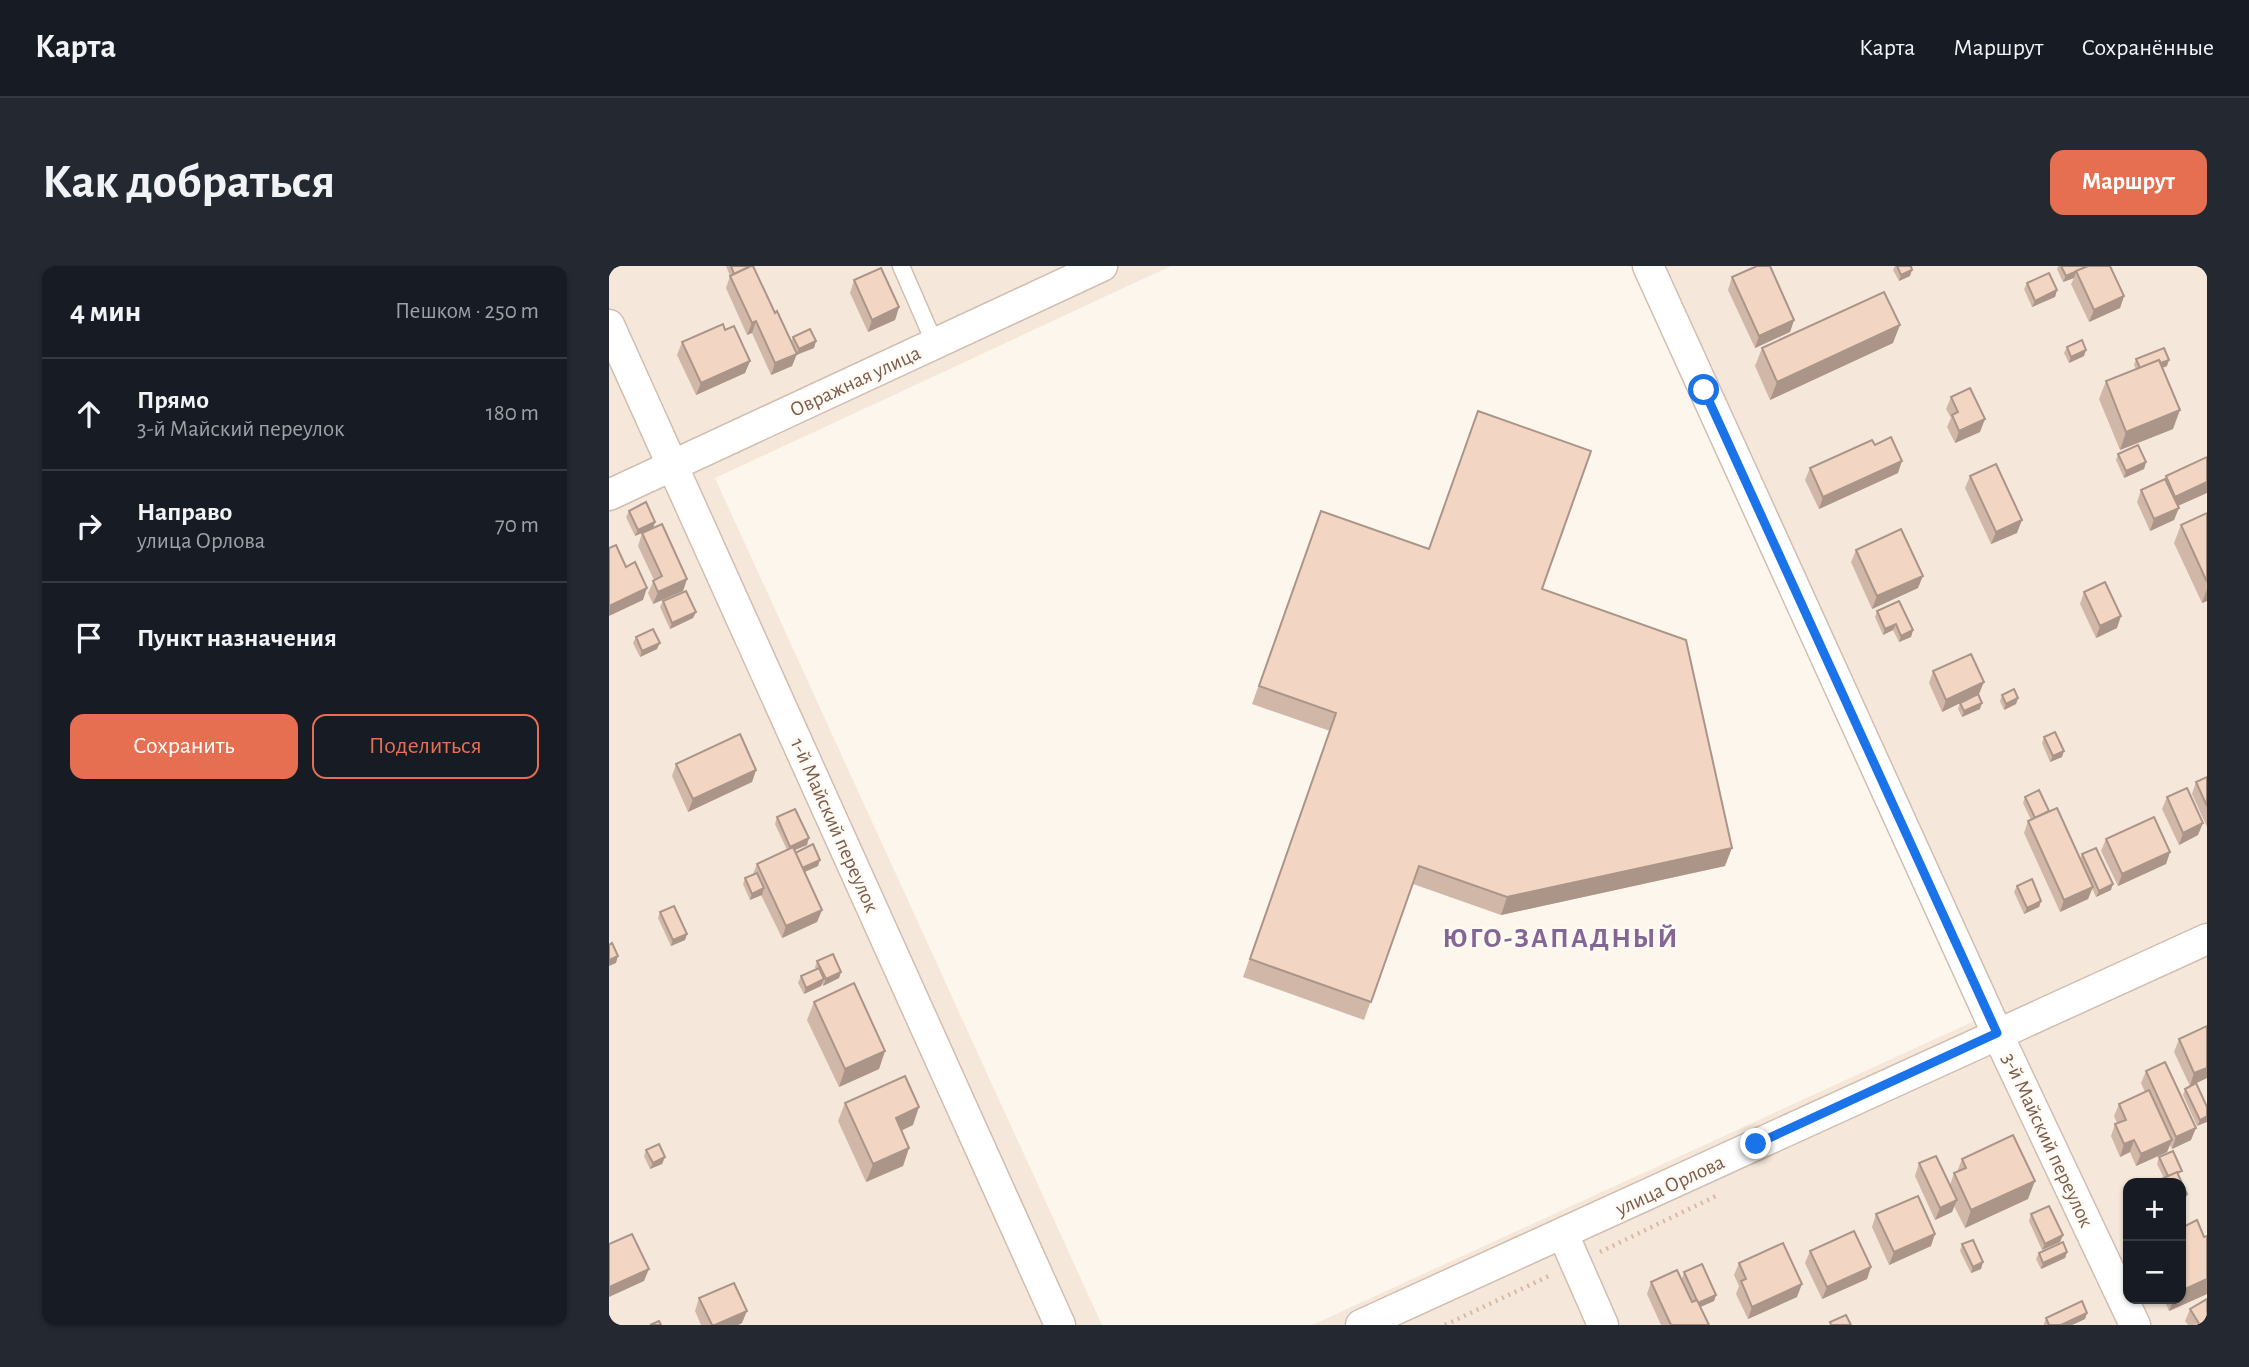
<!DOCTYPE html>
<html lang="ru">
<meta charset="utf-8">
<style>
body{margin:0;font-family:"Alegreya Sans",sans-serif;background:#242831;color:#f1f3f6}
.controls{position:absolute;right:21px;bottom:21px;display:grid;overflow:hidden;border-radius:14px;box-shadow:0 2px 5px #0004}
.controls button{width:63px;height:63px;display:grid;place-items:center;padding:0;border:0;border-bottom:2px solid #363941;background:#171b24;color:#f1f3f6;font:35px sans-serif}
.stop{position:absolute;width:21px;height:21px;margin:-16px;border:5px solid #1a73e8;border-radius:50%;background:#fff}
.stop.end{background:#1a73e8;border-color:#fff;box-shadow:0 2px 7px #0008}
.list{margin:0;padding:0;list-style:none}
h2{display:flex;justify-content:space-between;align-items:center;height:91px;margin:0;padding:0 28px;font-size:30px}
h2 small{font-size:23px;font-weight:400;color:#9ea1a6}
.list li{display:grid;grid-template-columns:46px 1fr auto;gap:21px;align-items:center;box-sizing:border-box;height:112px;padding:0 28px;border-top:2px solid #363941}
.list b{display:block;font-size:26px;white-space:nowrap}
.list p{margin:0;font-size:23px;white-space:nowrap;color:#9ea1a6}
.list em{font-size:23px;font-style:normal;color:#9ea1a6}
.actions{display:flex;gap:14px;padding:21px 28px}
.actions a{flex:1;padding:16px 0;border:2px solid #e76f51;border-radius:14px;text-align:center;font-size:24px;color:#e76f51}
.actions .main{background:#e76f51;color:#fff}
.icon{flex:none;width:38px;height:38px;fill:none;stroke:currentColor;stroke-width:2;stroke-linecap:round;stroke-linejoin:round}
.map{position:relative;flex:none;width:1598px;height:1059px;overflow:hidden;border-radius:14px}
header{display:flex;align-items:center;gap:42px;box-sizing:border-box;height:98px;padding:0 35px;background:#171b24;border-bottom:2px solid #363941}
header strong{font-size:33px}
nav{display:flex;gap:38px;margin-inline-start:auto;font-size:24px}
.intro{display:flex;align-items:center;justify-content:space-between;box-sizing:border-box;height:168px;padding:0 42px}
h1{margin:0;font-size:49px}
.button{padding:18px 32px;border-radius:14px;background:#e76f51;color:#fff;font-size:24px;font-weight:700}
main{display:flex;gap:42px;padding:0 42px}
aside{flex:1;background:#171b24;border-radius:14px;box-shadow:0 2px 5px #0004}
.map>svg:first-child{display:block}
.residential{fill:#f5e8da;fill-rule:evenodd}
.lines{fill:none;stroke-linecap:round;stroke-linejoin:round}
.service-casing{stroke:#d1beb0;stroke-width:19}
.minor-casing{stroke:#d1beb0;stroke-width:33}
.path{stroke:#d9b8a5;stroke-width:4.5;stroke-dasharray:2 5;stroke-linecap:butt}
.service{stroke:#fff;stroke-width:16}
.minor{stroke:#fff;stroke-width:30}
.wall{fill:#d1b7a8}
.shaded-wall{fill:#aa9588}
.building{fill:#f3d5c3;stroke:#aa9588;stroke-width:2}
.route{stroke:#1a73e8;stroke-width:9}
.labels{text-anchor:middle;stroke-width:5;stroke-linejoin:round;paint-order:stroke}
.street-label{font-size:21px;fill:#7a5c4d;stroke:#fffaf3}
.district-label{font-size:28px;font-weight:bold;letter-spacing:2px;fill:#846695;stroke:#fffaf3}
</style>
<header>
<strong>Карта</strong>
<nav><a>Карта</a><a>Маршрут</a><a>Сохранённые</a></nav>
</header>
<div class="intro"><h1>Как добраться</h1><a class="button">Маршрут</a></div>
<main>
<aside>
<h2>4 мин<small>Пешком · 250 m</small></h2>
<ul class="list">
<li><svg class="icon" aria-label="ahead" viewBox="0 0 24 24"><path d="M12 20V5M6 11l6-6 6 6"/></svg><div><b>Прямо</b><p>3-й Майский переулок</p></div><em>180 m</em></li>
<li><svg class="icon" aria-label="right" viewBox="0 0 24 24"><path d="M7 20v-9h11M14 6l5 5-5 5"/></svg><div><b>Направо</b><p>улица Орлова</p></div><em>70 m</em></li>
<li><svg class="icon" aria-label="arrive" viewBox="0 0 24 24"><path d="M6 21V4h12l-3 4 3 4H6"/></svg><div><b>Пункт назначения</b></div></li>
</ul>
<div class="actions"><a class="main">Сохранить</a><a>Поделиться</a></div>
</aside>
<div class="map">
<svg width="1598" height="1059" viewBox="0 0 1598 1059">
<rect width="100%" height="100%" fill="#fdf6ec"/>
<g class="residential">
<polygon points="0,0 562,0 106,212 493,1059 0,1059"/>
<path d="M1025,0H1598V1059H703L1374,751ZM1519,917H1572V1033H1519Z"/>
</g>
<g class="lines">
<g class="service-casing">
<polyline id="service" points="292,0 326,78"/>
</g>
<g class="minor-casing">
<g id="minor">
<polyline points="1039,0 1388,767 1526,1059"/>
<polyline points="0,59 451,1059"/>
<polyline points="0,229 493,0"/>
<polyline points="954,968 994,1059"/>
<polyline points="752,1059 1598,673"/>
</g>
</g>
<g class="path">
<polyline points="991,986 1109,929"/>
<polyline points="836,1059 942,1009"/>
</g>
<use href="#service" class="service"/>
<use href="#minor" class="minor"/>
</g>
<g class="wall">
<polygon points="117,0 144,0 166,47 182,76 184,71 207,75 205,82 187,89 183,100 162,109 143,67 138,69 117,22 121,10"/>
<polygon points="1286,0 1302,0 1301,10 1290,15 1284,4"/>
<polygon points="1449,0 1501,0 1515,30 1511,42 1480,56 1462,18 1465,12 1454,16 1448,3"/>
<polygon points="1123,11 1185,54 1181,66 1146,82 1119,24"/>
<polygon points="245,14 290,41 286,54 259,66 241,27"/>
<polygon points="1418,17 1448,24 1446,31 1423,41 1415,23"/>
<polygon points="116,64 141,95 136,107 87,129 68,89 73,76"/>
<polygon points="1284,77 1161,134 1146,100 1153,82"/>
<polygon points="1458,81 1475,90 1460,97 1455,87"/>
<polygon points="1527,93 1558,100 1553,102 1564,163 1511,184 1490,133 1497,115 1527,103 1525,99"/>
<polygon points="1342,131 1371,166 1346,177 1338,161 1342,152 1337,143"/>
<polygon points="1266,179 1289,207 1210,243 1196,214 1201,202"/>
<polygon points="1509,188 1537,196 1535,203 1515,212 1507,194"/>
<polygon points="1598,191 1569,240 1565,254 1541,265 1528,236 1532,224 1556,213 1557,210"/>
<polygon points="1361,210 1408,267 1382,278 1356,222"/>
<polygon points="20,245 46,256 44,262 26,270 17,251"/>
<polygon points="712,245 933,323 1116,600 892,649 804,618 755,754 634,711 721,465 643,438"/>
<polygon points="1598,247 1598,335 1593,337 1565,277 1572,259"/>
<polygon points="33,267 78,313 74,325 44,338 39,327 45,314 29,280"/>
<polygon points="1247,284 1309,322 1263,343 1242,296"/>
<polygon points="1475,326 1508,362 1487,372 1471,338"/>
<polygon points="54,335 87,346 84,352 61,363 51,341"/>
<polygon points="1268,345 1304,364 1302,371 1290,376 1284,364 1274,369 1266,351"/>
<polygon points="27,371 48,383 31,391 24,377"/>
<polygon points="1324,405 1370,428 1371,443 1353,451 1349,443 1351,437 1333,446 1320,417"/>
<polygon points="1393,429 1409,432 1407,438 1395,444 1391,435"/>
<polygon points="1435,471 1453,491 1441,496 1433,477"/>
<polygon points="67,498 147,504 143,516 79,546 63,510"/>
<polygon points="1598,511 1598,561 1583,528 1587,516"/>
<polygon points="1416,531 1440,545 1471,593 1473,588 1502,624 1487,631 1483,622 1479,633 1451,646 1415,567 1419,555 1422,554 1414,537"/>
<polygon points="1558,531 1589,569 1570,579 1553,543"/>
<polygon points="168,551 198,579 185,584 186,587 209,600 195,606 213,644 208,656 173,672 152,629 141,634 134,618 136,612 144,608 148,598 178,584 166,558"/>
<polygon points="1497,573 1561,586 1557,598 1509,620 1492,585"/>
<polygon points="1408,620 1432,635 1430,641 1415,648 1405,626"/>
<polygon points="51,646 78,668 76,674 62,680 49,652"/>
<polygon points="208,695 232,706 230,712 214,720 213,717 212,720 195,728 189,717 192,710 207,703 206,701"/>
<polygon points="205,736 276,785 270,803 230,821 198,754"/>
<polygon points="1570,773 1598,812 1581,820 1565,786"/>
<polygon points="1537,805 1582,874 1563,883 1561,879 1558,886 1527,900 1521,886 1511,891 1502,870 1506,858 1508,857 1505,850 1510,838 1536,826 1532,817"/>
<polygon points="1576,823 1598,841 1588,860 1574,829"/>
<polygon points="236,837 304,859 292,865 300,882 294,900 257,916 229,855"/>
<polygon points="37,884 56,891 53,898 41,903 35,890"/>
<polygon points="1550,891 1570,912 1578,928 1574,941 1572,942 1572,917 1555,912 1548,898"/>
<polygon points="1353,893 1419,933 1356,962 1345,940 1343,946 1326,954 1306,910 1310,897 1341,919 1345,907 1348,906"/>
<polygon points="1267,948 1322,980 1280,999 1263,961"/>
<polygon points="1422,948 1454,969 1451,976 1433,984 1420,955"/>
<polygon points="1598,970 1598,1028 1560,1045 1555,1033 1572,1033 1595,971"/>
<polygon points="1353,978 1372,1003 1362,1007 1351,985"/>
<polygon points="1201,985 1262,1001 1258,1013 1213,1033 1196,997"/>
<polygon points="1458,986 1456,992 1432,1003 1427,993 1430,987"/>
<polygon points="1130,997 1188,1031 1139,1053 1127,1028 1130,1020 1125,1009"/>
<polygon points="1075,1006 1107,1029 1105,1035 1091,1041 1100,1059 1052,1059 1038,1028 1042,1016 1073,1013"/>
<polygon points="90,1032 133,1057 129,1059 92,1059 86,1045"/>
<polygon points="1581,1043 1598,1059 1579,1059 1576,1055"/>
<polygon points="1478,1047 1476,1053 1463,1059 1435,1059 1435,1058 1437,1052"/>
</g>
<g class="shaded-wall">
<polygon points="1303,4 1301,10 1290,15 1292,9"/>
<polygon points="1467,5 1465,12 1454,16 1457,10"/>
<polygon points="1448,24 1446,31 1423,41 1426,35"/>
<polygon points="1515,30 1511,42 1480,56 1485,44"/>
<polygon points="290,41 286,54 259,66 263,54"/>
<polygon points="1185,54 1181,66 1146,82 1150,70"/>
<polygon points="147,55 143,67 138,69 143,57"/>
<polygon points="1291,59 1284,77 1161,134 1168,116"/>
<polygon points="207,75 205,82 187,89 190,83"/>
<polygon points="1477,84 1475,90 1460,97 1462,91"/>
<polygon points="188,88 183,100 162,109 166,97"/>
<polygon points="1560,94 1558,100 1530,111 1532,105"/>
<polygon points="141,95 136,107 87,129 92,117"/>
<polygon points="1571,144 1564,163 1511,184 1517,166"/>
<polygon points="1376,153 1371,166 1346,177 1350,165"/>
<polygon points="1293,195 1289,207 1210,243 1214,231"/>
<polygon points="1537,196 1535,203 1515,212 1517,205"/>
<polygon points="1598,216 1598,227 1562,243 1566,231"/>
<polygon points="1570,242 1565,254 1541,265 1545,253"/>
<polygon points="1413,254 1408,267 1382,278 1387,266"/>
<polygon points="46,256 44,262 26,270 29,264"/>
<polygon points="1314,310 1309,322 1263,343 1268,330"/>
<polygon points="78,313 74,325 44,338 49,326"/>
<polygon points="38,322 34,334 0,350 0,340"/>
<polygon points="1598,323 1598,335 1593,337"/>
<polygon points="87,346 84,352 61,363 63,357"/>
<polygon points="1512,350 1508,362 1487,372 1491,360"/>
<polygon points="1287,358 1284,364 1274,369 1276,363"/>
<polygon points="1304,364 1302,371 1290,376 1292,370"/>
<polygon points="51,377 48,383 31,391 33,385"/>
<polygon points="1375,416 1370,428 1333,446 1337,434"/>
<polygon points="1409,432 1407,438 1395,444 1397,438"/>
<polygon points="1373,437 1371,443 1353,451 1355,445"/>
<polygon points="1455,485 1453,491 1441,496 1444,490"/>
<polygon points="147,504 143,516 79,546 84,533"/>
<polygon points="1594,557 1589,569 1570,579 1574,567"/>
<polygon points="200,572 198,579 179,587 181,581"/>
<polygon points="1123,582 1116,600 892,649 898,631"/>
<polygon points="1561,586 1557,598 1509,620 1513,608"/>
<polygon points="211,594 209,600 187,610 189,604"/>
<polygon points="1504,618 1502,624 1487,631 1490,625"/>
<polygon points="1484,621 1479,633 1451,646 1455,634"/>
<polygon points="155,622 153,629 141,634 143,628"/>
<polygon points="1432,635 1430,641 1415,648 1418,642"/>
<polygon points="213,644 208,656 173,672 177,660"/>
<polygon points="78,668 76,674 62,680 64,674"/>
<polygon points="9,690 7,697 0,700 0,694"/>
<polygon points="232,706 230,712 214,720 217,713"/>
<polygon points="215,713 212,720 195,728 197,722"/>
<polygon points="276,785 270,803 230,821 236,803"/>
<polygon points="1598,802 1598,812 1581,820 1585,807"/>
<polygon points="310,841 304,859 280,870 287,852"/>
<polygon points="1598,850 1598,856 1588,860 1591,854"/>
<polygon points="1587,862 1582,874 1563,883 1567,871"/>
<polygon points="1525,874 1521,886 1511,891 1515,878"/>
<polygon points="1563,874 1558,886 1527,900 1532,888"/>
<polygon points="300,882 294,900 257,916 264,898"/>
<polygon points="56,891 53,898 41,903 44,897"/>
<polygon points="1426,915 1419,933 1356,962 1362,944"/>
<polygon points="1578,928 1574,941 1572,942 1572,931"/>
<polygon points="1348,934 1343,946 1326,954 1331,942"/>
<polygon points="1326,968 1322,980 1280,999 1285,986"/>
<polygon points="1454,969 1451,976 1433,984 1436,978"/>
<polygon points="1458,986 1456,992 1432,1003 1434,997"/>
<polygon points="1374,996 1372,1003 1362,1007 1364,1001"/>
<polygon points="1262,1001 1258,1013 1213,1033 1218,1021"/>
<polygon points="40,1003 35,1015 0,1031 0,1021"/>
<polygon points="1598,1013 1598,1028 1560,1045 1565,1033 1572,1033 1572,1025"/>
<polygon points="1193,1018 1188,1031 1139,1053 1143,1041"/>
<polygon points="1107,1029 1105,1035 1087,1043 1089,1037"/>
<polygon points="138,1045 133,1057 129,1059 106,1059"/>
<polygon points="1478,1047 1476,1053 1463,1059 1452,1059"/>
</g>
<g class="building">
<polygon points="122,0 142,0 125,8"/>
<polygon points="142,0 144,0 166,47 168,45 188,88 166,97 147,55 143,57 121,10"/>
<polygon points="1148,0 1161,0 1185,54 1150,70 1123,11"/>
<polygon points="1288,0 1302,0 1303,4 1292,9"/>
<polygon points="1452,0 1479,0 1457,10"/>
<polygon points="1479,0 1501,0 1515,30 1485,44 1467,5"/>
<polygon points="272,2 290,41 263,54 245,14"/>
<polygon points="1440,7 1448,24 1426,35 1418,17"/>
<polygon points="1275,26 1291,59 1168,116 1153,82"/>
<polygon points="114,58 116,64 125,60 141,95 92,117 73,76"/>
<polygon points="201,63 207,75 190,83 184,71"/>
<polygon points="1473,74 1477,84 1462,91 1458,81"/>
<polygon points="1555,82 1560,94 1552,97 1550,94 1531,102 1527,93"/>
<polygon points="1550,94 1571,144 1517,166 1497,115"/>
<polygon points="1361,122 1376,153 1350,165 1343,149 1349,146 1342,131"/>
<polygon points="869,145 982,185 933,323 1077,374 1123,582 898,631 810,600 762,736 641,693 727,447 650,420 712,245 820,283"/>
<polygon points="1282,171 1293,195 1214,231 1201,202 1263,174 1266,179"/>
<polygon points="1529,179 1537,196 1517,205 1509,188"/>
<polygon points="1598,191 1598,216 1566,231 1557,210"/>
<polygon points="1387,198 1413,254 1387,266 1361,210"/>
<polygon points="1556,213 1570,242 1545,253 1532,224"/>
<polygon points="37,236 46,256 29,264 20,245"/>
<polygon points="1598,247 1598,316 1572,259"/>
<polygon points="53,258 78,313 49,326 44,315 53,310 33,267"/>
<polygon points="1292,263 1314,310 1268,330 1247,284"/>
<polygon points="7,279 17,301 26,296 38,322 0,340 0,282"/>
<polygon points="1496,316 1512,350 1491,360 1475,326"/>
<polygon points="77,325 87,346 63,357 54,335"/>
<polygon points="1290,335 1304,364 1292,370 1287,358 1276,363 1268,345"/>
<polygon points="44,363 51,377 33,385 27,371"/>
<polygon points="1362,388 1375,416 1337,434 1324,405"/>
<polygon points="1405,423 1409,432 1397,438 1393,429"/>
<polygon points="1369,428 1373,437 1355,445 1351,437"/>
<polygon points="1446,466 1455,485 1444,490 1435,471"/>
<polygon points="131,468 147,504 84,533 67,498"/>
<polygon points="1598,511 1598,540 1587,516"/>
<polygon points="1578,522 1594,557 1574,567 1558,531"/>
<polygon points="1430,524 1440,545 1426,552 1416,531"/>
<polygon points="1448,542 1484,621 1455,634 1419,555"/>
<polygon points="186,543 200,572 181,581 168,551"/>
<polygon points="1545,551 1561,586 1513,608 1497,573"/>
<polygon points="204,578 211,594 193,602 186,587"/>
<polygon points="184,581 213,644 177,660 148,598"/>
<polygon points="1487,582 1504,618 1490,625 1473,588"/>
<polygon points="148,607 155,622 143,628 136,612"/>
<polygon points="1423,613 1432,635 1418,642 1408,620"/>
<polygon points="65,640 78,668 64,674 51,646"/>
<polygon points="3,677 9,690 0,694 0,679"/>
<polygon points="224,688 232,706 217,713 208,695"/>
<polygon points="210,702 215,713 197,722 192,710"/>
<polygon points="245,717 276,785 236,803 205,736"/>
<polygon points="1598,760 1598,802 1585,807 1570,773"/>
<polygon points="1556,796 1587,862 1567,871 1537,805"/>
<polygon points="296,810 310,841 287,852 300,882 264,898 236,837"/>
<polygon points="1587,817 1598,841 1598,850 1591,854 1576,823"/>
<polygon points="1540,824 1563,874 1532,888 1525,874 1515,878 1506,858 1517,854 1510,838"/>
<polygon points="1404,869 1426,915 1362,944 1345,907 1357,902 1353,893"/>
<polygon points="50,878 56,891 44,897 37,884"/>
<polygon points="1564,885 1573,905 1559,910 1550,891"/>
<polygon points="1327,890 1348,934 1331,942 1310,897"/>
<polygon points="1568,906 1578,928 1572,931 1572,917 1544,917"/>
<polygon points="1309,930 1326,968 1285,986 1267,948"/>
<polygon points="1440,940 1454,969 1436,978 1422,948"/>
<polygon points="1588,954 1595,971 1598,970 1598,1013 1572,1025 1572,962"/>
<polygon points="1245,965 1262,1001 1218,1021 1201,985"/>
<polygon points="23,968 40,1003 0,1021 0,978"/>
<polygon points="1364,974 1374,996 1364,1001 1353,978"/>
<polygon points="1454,976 1458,986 1434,997 1430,987"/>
<polygon points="1174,977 1193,1018 1143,1041 1132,1015 1137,1013 1130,997"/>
<polygon points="1093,998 1107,1029 1089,1037 1075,1006"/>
<polygon points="1068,1004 1083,1036 1088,1034 1100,1059 1062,1059 1042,1016"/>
<polygon points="125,1017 138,1045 106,1059 103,1059 90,1032"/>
<polygon points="1598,1033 1598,1059 1596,1058 1591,1059 1581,1043"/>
<polygon points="1473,1035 1478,1047 1452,1059 1440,1059 1437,1052"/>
<polygon points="1237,1049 1242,1059 1222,1059 1221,1056"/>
<polygon points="50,1055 52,1059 41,1059"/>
</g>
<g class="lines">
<polyline class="route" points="1095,124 1388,767 1147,878"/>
</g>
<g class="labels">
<g class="street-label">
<text transform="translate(246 115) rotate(-25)" y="7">Овражная улица</text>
<text transform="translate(226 559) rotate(66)" y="7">1-й Майский переулок</text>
<text transform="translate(1439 874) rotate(65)" y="7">3-й Майский переулок</text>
<text transform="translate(1061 919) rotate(-25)" y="7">улица Орлова</text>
</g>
<g class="district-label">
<text x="952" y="681">ЮГО-ЗАПАДНЫЙ</text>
</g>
</g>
</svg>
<div class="controls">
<button>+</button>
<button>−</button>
</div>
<div class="stop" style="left:1095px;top:124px"></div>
<div class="stop end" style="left:1147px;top:878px"></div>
</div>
</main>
